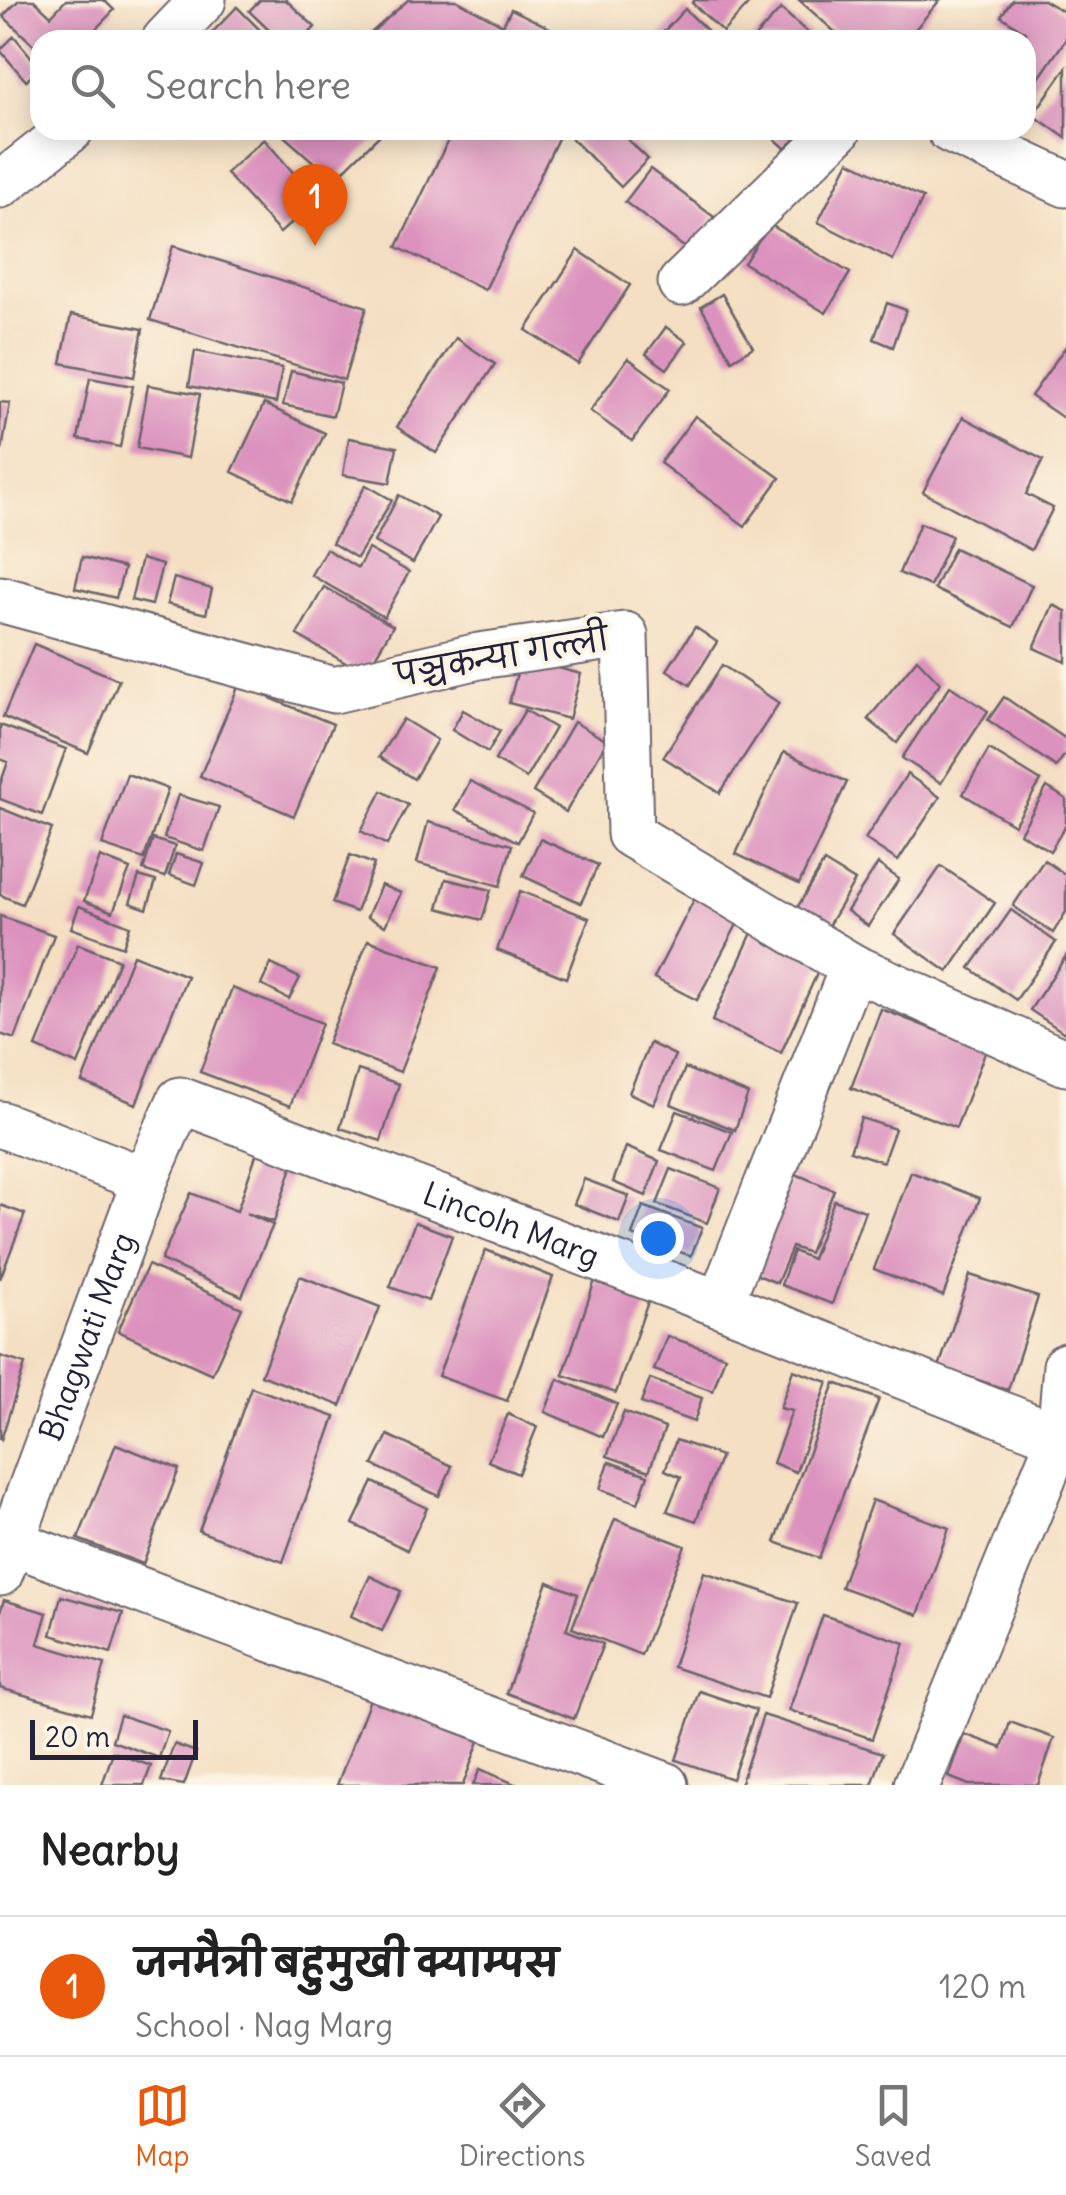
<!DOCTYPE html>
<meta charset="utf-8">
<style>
body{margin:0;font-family:Delius,"Playpen Sans Deva",sans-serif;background:#f2f2f2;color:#222}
.scale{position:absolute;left:30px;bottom:25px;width:168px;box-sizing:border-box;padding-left:10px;border:5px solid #22223b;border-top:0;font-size:28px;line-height:35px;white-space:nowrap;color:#22223b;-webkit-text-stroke:8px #fcf5e5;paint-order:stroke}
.you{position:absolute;left:658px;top:1238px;width:35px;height:35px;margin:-25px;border:8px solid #fff;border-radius:50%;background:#1a73e8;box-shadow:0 0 0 15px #1a73e833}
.badge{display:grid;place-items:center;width:65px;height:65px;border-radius:50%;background:#ea580c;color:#fff;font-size:32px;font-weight:700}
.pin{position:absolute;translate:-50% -82px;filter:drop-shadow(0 2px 5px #0008)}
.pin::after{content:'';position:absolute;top:52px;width:35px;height:30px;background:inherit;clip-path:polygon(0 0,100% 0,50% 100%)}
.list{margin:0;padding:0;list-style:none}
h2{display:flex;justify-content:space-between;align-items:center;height:130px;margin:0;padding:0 40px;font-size:42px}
h2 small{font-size:32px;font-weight:400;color:#767676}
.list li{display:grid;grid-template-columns:65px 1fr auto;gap:30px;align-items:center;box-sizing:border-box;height:140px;padding:0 40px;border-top:2px solid #e0e0e0}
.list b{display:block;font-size:38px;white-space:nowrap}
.list p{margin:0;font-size:32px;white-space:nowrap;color:#767676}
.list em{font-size:32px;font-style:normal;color:#767676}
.icon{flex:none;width:55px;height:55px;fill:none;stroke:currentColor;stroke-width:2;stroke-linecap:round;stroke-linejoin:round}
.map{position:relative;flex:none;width:1066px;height:1785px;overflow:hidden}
.search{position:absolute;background:#fff;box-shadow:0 5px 25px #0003;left:30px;right:30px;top:30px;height:110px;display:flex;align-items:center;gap:25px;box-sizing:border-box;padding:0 35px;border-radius:30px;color:#767676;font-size:38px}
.sheet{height:270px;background:#fff}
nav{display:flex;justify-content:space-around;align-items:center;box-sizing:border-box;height:140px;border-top:2px solid #e0e0e0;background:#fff;font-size:28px;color:#767676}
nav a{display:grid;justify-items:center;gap:5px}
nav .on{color:#ea580c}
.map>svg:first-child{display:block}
.building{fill:#db92be}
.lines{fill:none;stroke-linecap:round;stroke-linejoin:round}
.minor-casing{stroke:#6c646b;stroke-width:49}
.minor{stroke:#fff;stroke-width:45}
.labels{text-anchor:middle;stroke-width:8;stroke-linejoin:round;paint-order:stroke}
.street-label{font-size:32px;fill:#22223b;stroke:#fcf5e5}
</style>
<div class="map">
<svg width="1066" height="1785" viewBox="0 0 1066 1785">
<rect width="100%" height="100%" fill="#fcf5e5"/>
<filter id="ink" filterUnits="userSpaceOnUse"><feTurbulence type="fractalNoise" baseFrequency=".01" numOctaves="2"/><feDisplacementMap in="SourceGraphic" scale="20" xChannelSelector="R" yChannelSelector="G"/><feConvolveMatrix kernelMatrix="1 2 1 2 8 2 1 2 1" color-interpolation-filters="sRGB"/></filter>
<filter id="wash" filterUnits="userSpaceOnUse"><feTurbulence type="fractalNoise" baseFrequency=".0048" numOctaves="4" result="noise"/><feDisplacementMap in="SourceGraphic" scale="40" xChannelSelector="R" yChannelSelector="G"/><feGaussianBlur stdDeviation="2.25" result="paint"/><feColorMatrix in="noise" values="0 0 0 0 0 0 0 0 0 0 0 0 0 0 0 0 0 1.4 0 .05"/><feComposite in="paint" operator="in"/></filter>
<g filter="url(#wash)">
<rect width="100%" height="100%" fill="#f4dfc3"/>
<g id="blocks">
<g class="building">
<polygon points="19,0 34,0 51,16 66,0 104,0 114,10 85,40 40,40 40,51 3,16"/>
<polygon points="260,0 286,0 315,27 303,40 279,40 249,11"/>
<polygon points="408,0 456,0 503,25 511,9 574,40 363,40"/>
<polygon points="695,0 752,0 723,32 692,3"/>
<polygon points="799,0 940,0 906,40 844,40"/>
<polygon points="1012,0 1043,0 1066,13 1066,39 1028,94 1026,40 1022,40 1026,33 1001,16"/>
<polygon points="237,7 270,40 205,40"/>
<polygon points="685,9 711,34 706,40 656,40"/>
<polygon points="781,9 816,40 752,40"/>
<polygon points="14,36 40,68 26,81 0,50"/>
<polygon points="1066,68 1066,138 1033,115"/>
<polygon points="277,130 385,130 334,180"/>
<polygon points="453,130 562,130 485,290 397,247"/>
<polygon points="570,130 618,130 648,159 621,187 567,134"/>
<polygon points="765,130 819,130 794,156"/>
<polygon points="264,139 317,200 280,233 226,173"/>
<polygon points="849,161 923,198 893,260 818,222"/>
<polygon points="650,169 714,217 689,251 625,202"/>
<polygon points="769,224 850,273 826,313 744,263"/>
<polygon points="173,246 367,307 344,380 150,320"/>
<polygon points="578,250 630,285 578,364 526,330"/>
<polygon points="722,294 753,347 732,360 701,307"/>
<polygon points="887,303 906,310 893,347 874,339"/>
<polygon points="71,315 143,329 134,377 61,363"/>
<polygon points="666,327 687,342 667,369 646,354"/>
<polygon points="456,338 495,364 436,453 397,427"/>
<polygon points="1066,346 1066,420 1031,396"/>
<polygon points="195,351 282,368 276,403 189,386"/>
<polygon points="628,358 670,389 632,441 590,411"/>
<polygon points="291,371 341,383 333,416 283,405"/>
<polygon points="90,378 133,386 120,447 78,439"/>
<polygon points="148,385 200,394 188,458 137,448"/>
<polygon points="0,402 10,403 2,450 0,450"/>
<polygon points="264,404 325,433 292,501 232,472"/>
<polygon points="695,416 780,478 745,526 660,463"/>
<polygon points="963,417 1043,460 1026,494 1053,508 1031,550 923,492"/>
<polygon points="349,438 397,447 390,483 343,475"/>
<polygon points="366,485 392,500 357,558 332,543"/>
<polygon points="399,495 438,517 413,563 374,542"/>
<polygon points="920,523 952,536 930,586 899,573"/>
<polygon points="954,548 1032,585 1013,627 934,589"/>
<polygon points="326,549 358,568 368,549 409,572 384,617 311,575"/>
<polygon points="82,557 124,568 116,598 75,588"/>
<polygon points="141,559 162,565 152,605 131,600"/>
<polygon points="174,578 212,589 206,614 167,604"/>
<polygon points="324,587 393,626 365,674 297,635"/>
<polygon points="1053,605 1066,611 1066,662 1034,648"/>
<polygon points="695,627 717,642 690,685 667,670"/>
<polygon points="34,644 119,680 88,753 3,717"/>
<polygon points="521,658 581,674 569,719 509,703"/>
<polygon points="917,659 940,683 897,743 868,719"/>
<polygon points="722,665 779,703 720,793 663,757"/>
<polygon points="239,685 333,724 294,816 200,776"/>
<polygon points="950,686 988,711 941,783 902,758"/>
<polygon points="1004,697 1066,739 1066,753 1056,767 988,720"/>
<polygon points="463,710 500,731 488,752 452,730"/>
<polygon points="525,710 555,728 526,778 495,760"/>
<polygon points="403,719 437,740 414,779 379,757"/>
<polygon points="574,722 607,741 566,812 533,792"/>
<polygon points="0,725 66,749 42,815 0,799 0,785 8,762 0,759"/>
<polygon points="989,749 1041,781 1014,825 963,794"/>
<polygon points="784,752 847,782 799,884 736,854"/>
<polygon points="127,774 168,789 144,859 102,845"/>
<polygon points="907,774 940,797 898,861 865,839"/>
<polygon points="470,781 533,813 518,842 455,810"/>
<polygon points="1047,787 1066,799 1066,825 1050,851 1020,833"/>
<polygon points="382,791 408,805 387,845 361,831"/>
<polygon points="178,795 219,807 204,851 164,838"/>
<polygon points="0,808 52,829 22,904 0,895"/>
<polygon points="428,822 512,845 500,886 417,863"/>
<polygon points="153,839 175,846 165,877 143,870"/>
<polygon points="540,839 598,865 581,903 523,876"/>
<polygon points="176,854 204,863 196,885 169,875"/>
<polygon points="350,855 374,864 356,912 332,903"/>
<polygon points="100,857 130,869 113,912 84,901"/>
<polygon points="1044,860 1066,875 1066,912 1053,933 1013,906"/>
<polygon points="824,862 855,881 828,926 797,908"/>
<polygon points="878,864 899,879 868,926 847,911"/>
<polygon points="941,866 995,903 948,972 894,934"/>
<polygon points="139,876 156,881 147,909 130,903"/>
<polygon points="446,879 491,890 482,920 438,908"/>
<polygon points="381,885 401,893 385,926 367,917"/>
<polygon points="700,888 744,911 697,1000 654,978"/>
<polygon points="520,891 589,918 566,978 497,950"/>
<polygon points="79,906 130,926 123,947 71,928"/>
<polygon points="1011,910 1056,942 1016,1000 970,968"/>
<polygon points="0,916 54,935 15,1039 0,1034"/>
<polygon points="756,924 825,956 781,1053 712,1021"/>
<polygon points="368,940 441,967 400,1072 327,1044"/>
<polygon points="78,944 119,960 78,1065 36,1047"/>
<polygon points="133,955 187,976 136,1104 82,1082"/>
<polygon points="1066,956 1066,1034 1030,1010"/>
<polygon points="271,964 300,978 289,999 261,985"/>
<polygon points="232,988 322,1023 290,1106 200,1072"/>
<polygon points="881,1009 986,1050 956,1128 851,1088"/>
<polygon points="650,1043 675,1055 654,1104 629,1093"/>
<polygon points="685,1068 748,1094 735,1130 671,1104"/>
<polygon points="358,1070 399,1084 381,1141 340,1128"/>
<polygon points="677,1111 732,1132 716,1171 661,1150"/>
<polygon points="861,1118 895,1129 883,1162 850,1151"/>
<polygon points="626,1147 659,1161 646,1196 613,1182"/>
<polygon points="257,1152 293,1164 274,1222 246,1213 273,1225 242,1296 161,1260 191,1193 237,1211"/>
<polygon points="671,1169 720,1188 707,1223 657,1204"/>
<polygon points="791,1172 834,1190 809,1253 792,1247 777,1283 750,1272"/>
<polygon points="911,1172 980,1198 943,1296 874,1269"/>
<polygon points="584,1179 629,1196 619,1222 574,1204"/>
<polygon points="834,1200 865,1211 832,1304 781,1285 793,1251 812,1259"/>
<polygon points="0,1205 25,1214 0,1279"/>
<polygon points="643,1206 702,1228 691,1256 632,1235"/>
<polygon points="415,1222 452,1236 428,1301 390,1287"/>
<polygon points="486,1250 553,1277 507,1401 438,1376"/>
<polygon points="148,1265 242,1308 212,1374 118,1331"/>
<polygon points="970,1275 1038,1297 1008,1390 939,1367"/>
<polygon points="300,1276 380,1307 341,1406 261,1375"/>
<polygon points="595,1280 649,1299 616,1393 563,1375"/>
<polygon points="667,1336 725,1356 713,1391 654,1370"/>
<polygon points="0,1356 25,1364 1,1440 0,1439"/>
<polygon points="793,1370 828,1382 796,1472 773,1463 792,1411 780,1408"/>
<polygon points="558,1379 617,1404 603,1437 545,1412"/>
<polygon points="650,1379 702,1398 694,1422 641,1403"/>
<polygon points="835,1383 879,1399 819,1558 775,1542"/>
<polygon points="251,1387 335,1417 283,1562 199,1531"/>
<polygon points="624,1412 665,1428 649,1471 607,1456"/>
<polygon points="508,1414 537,1427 518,1474 488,1461"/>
<polygon points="388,1435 452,1466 439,1496 373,1465"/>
<polygon points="676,1440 721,1456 696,1521 667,1511 681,1477 665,1470"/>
<polygon points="116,1444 179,1469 143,1564 78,1539"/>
<polygon points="609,1462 648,1475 638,1503 600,1489"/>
<polygon points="373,1482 427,1508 407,1550 353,1524"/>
<polygon points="872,1500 949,1528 918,1615 841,1587"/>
<polygon points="615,1519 685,1546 641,1655 572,1628"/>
<polygon points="704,1572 798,1603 766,1698 673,1667"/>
<polygon points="370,1576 401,1591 382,1631 351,1616"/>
<polygon points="548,1582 578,1594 566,1630 603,1644 574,1719 506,1693"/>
<polygon points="61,1596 123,1613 111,1653 51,1635"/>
<polygon points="4,1600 47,1613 38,1644 105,1664 91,1714 0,1688 0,1612"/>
<polygon points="823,1615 905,1643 872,1739 789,1710"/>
<polygon points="699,1691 756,1710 732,1779 676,1760"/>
<polygon points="370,1699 479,1741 463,1785 337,1785"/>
<polygon points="120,1715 168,1731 159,1758 112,1741"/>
<polygon points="763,1715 883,1753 872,1785 740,1785"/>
<polygon points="1010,1722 1054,1738 1038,1785 969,1785 949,1777 964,1734 1002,1748"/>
<polygon points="174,1744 196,1752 184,1785 161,1781"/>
<polygon points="113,1752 151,1766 144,1785 102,1785"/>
<polygon points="480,1769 517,1785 473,1785"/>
</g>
</g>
</g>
<g filter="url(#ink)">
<use href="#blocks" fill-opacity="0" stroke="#6c646b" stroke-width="2.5"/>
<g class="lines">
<g class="minor-casing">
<g id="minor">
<polyline points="165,40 203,0"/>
<polyline points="950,130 1066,184"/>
<polyline points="0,185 70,130"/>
<polyline points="681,283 838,130"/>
<polyline points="0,599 334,690 479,656 625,635 630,834 853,967 1066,1063"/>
<polyline points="0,1124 145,1180"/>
<polyline points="720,1304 853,967"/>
<polyline points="0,1538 665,1785"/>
<path id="s1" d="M0,1573L145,1180L180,1100L720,1304L1066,1440"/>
<polyline points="917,1785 1060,1436 1066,1366"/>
</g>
</g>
<use href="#minor" class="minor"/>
</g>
</g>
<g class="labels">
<g class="street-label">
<text transform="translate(502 657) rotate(-10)" y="11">पञ्चकन्या गल्ली</text>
<text dy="11" stroke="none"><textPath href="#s1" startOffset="860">Lincoln Marg</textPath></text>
<text dy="11" stroke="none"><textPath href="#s1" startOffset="252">Bhagwati Marg</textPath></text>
</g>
</g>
</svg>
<div class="scale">20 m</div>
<div class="you"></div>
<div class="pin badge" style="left:315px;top:246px">1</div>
<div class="search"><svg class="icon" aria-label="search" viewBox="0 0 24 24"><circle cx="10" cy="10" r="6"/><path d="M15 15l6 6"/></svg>Search here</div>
</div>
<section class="sheet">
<h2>Nearby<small></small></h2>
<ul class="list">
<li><span class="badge">1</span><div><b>जनमैत्री बहुमुखी क्याम्पस</b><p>School · Nag Marg</p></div><em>120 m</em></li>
</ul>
</section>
<nav>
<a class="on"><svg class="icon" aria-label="map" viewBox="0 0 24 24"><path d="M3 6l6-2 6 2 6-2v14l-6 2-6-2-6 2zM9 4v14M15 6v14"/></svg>Map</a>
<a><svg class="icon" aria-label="directions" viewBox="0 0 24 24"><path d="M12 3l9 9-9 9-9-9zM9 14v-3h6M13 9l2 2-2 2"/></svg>Directions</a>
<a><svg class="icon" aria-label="saved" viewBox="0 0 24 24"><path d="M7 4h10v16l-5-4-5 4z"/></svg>Saved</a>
</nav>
